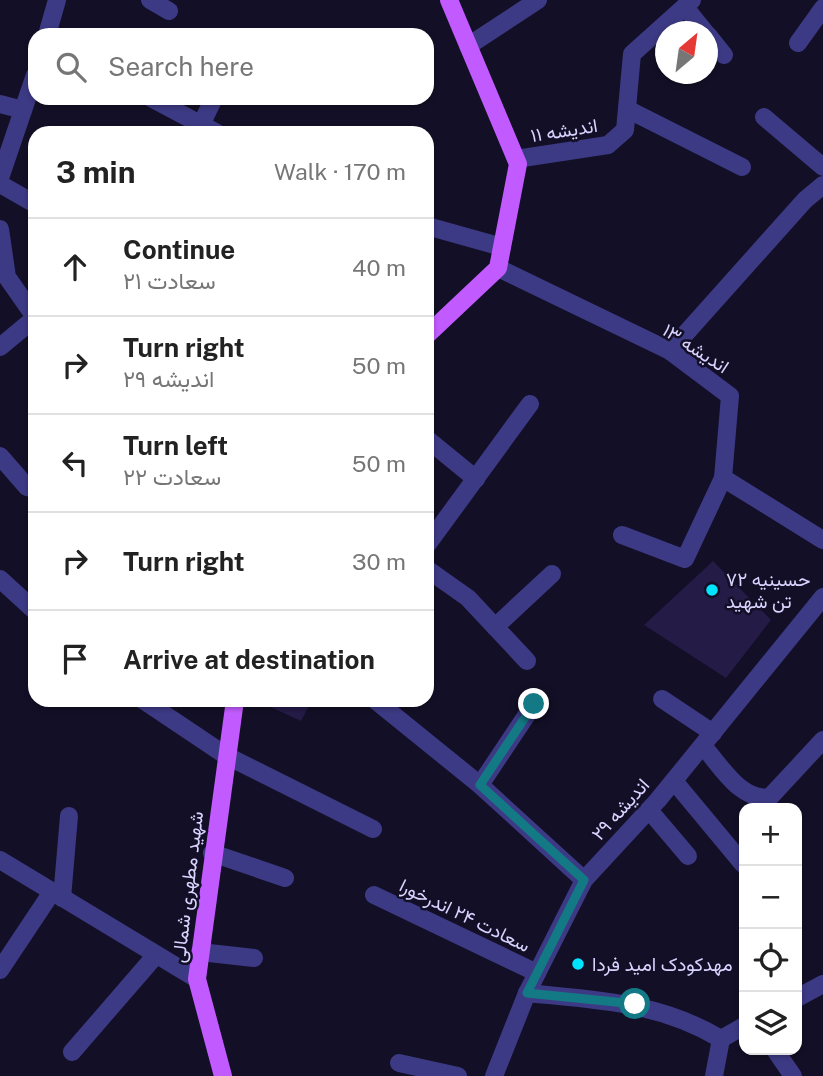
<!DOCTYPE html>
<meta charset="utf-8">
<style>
body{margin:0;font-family:"Public Sans",Vazirmatn,sans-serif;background:#f6f6f6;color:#222}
.controls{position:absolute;right:21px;bottom:21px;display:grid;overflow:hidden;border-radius:14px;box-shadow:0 2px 5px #0004}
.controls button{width:63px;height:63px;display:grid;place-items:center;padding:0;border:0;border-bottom:2px solid #e0e0e0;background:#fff;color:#222;font:35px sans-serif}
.compass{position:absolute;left:655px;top:21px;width:63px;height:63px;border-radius:50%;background:#fff;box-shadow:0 2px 5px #0004;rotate:29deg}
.stop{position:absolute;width:21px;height:21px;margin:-16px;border:5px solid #137a85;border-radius:50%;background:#fff}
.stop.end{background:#137a85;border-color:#fff;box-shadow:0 2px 7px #0008}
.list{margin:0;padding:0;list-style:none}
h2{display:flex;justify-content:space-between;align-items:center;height:91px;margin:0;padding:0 28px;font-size:30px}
h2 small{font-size:23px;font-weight:400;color:#767676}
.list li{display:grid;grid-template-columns:46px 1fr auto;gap:21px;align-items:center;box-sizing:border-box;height:98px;padding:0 28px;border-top:2px solid #e0e0e0}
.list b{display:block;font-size:26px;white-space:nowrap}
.list p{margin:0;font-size:23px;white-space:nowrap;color:#767676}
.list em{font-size:23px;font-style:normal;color:#767676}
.icon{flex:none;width:38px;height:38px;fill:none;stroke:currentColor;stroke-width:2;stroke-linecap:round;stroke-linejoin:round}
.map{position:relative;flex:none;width:823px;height:1076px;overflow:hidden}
.search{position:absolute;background:#fff;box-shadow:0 2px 5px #0004;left:28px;top:28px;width:406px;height:77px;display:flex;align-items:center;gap:18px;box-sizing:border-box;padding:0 24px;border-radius:21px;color:#767676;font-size:26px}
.panel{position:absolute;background:#fff;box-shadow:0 2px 5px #0004;left:28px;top:126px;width:406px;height:581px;border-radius:21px}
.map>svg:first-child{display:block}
.building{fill:#241b47}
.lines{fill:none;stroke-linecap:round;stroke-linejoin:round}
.minor{stroke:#3d3a85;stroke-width:18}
.major{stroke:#c25bff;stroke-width:18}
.route{stroke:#137a85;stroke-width:9}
.poi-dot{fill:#00e5ff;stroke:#130f26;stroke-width:2.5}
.labels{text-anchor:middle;stroke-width:5;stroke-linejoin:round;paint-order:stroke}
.street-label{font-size:19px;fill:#d9d4ff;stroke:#130f26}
.poi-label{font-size:19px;fill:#d9d4ff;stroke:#130f26;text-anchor:start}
</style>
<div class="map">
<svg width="823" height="1076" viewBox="0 0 823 1076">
<rect width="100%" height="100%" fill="#130f26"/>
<g class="building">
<polygon points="713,561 771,620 726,678 644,625"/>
<polygon points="255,700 312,700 301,721"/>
</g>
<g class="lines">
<g class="minor">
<polyline points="150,0 169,11"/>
<polyline points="685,7 705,32"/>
<polyline points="47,35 57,0"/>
<polyline points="708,35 724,55"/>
<polyline points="798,43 823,8"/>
<polyline points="468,46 538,0"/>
<polyline points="151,98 217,133"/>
<polyline points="0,104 23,110"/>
<polyline points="627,109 742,167"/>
<polyline points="764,117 823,167"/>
<polyline points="197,133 214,98"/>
<polyline points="516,159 608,145 625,130 632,54 692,0"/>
<polyline points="0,178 35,75"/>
<polyline points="0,184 35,204"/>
<polyline points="427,226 502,247"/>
<polyline points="0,229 7,277 35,317"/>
<polyline points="498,268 670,351 730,396 723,478 685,559 622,535"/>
<polyline points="0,347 35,318"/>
<polyline points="670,351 805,200 823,185"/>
<polyline points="427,439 476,479"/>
<polyline points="0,456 27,487 35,489"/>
<polyline points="723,478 823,540"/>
<polyline points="427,545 530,404"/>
<polyline points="427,569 468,598 527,661"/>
<polyline points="0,579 35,611"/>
<polyline points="495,627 552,574"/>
<polyline points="662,699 713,733"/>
<polyline points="143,700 225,755 373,829"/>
<polyline points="375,700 480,785 584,880"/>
<path d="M703,746C721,766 741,802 770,797L823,740"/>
<polyline points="674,781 743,864"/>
<polyline points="480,785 534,704"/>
<polyline points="649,810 688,856"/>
<polyline points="212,853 285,878"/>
<polyline points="0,860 197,979"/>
<polyline points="374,895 537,973"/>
<polyline points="62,898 69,816"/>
<polyline points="200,952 254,958"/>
<polyline points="0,970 52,892"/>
<path d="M527,993C597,1000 659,1002 721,1039"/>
<polyline points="797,998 823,984"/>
<polyline points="721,1039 744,1026"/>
<polyline points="775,1050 793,1076"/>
<polyline points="72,1052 156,955"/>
<polyline points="399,1063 458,1076"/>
<polyline points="494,1076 527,993 584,880 658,800 823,597"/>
<polyline points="714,1076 721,1039"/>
</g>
<g class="major">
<polyline points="427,335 498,268 518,164 449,0"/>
<polyline points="223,1076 197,979 235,700"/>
</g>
</g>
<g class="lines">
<polyline class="route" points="534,704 480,785 584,880 527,993 635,1004"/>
</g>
<g class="poi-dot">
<circle cx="712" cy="590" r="7"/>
<circle cx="578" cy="964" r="7"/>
</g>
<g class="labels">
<g class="street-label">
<text transform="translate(564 130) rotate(-9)" y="7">اندیشه ۱۱</text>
<text transform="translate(696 348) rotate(33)" y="7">اندیشه ۱۳</text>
<text transform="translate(620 809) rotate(-48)" y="7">اندیشه ۲۹</text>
<text transform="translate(187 887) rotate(-83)" y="7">شهید مطهری شمالی</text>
<text transform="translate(465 915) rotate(26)" y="7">سعادت ۲۴ اندرخورا</text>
</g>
<g class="poi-label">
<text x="726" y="586">حسینیه ۷۲<tspan x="726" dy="22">تن شهید</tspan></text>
<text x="592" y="971">مهدکودک امید فردا</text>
</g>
</g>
</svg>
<div class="controls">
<button>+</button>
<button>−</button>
<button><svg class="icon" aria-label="locate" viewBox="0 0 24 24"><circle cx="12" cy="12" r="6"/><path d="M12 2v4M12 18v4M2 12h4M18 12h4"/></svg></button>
<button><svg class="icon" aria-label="layers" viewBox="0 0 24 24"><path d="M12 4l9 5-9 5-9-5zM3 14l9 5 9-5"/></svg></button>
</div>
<svg class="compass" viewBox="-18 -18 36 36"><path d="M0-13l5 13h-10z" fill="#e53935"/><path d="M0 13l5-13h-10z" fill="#767676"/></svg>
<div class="stop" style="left:635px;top:1004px"></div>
<div class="stop end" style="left:534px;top:704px"></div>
<div class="search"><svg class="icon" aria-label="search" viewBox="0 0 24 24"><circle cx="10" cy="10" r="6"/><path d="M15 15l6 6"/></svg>Search here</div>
<section class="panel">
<h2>3 min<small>Walk · 170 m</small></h2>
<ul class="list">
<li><svg class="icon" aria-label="ahead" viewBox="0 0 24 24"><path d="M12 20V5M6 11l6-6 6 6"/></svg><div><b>Continue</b><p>سعادت ۲۱</p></div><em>40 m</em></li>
<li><svg class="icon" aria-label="right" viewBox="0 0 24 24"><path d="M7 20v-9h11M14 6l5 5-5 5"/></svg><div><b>Turn right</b><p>اندیشه ۲۹</p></div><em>50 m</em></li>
<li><svg class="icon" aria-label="left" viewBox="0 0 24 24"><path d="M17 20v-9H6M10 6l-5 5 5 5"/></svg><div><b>Turn left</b><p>سعادت ۲۲</p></div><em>50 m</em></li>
<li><svg class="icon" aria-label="right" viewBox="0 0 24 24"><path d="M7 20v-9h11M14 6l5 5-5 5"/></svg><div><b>Turn right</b></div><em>30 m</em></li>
<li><svg class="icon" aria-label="arrive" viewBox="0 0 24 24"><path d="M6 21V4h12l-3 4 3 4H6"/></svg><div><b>Arrive at destination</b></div></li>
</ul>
</section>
</div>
